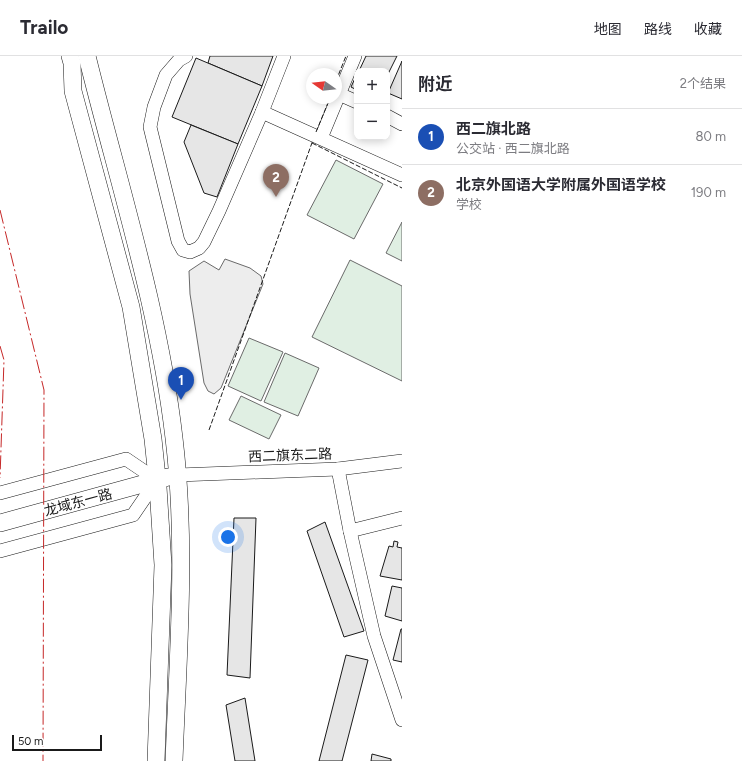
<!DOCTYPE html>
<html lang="zh">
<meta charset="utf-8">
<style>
body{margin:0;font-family:Figtree,"Noto Sans SC",sans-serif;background:#f2f2f3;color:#2b2b33}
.controls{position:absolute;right:12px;top:12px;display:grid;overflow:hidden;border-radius:8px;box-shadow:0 2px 10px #0003}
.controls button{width:36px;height:36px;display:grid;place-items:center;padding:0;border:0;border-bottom:1px solid #e1e1e2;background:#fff;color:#2b2b33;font:20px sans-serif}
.compass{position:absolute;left:306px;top:12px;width:36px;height:36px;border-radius:50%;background:#fff;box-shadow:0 2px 10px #0003;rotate:284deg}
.scale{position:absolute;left:12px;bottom:10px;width:90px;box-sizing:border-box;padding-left:4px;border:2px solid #1a1a1a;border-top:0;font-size:11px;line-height:14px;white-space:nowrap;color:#1a1a1a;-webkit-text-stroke:3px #fff;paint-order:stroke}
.you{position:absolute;left:228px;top:481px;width:14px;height:14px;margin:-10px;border:3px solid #fff;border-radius:50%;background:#1a73e8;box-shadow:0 0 0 6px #1a73e833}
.badge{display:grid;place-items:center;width:26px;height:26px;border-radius:50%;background:#1a73e8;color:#fff;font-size:13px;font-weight:700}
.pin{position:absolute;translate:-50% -33px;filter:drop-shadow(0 1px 2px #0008)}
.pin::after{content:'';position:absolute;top:21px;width:14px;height:12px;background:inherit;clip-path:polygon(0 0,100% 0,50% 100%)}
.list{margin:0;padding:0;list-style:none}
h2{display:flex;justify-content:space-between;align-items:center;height:52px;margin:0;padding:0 16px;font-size:17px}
h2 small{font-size:13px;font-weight:400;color:#7c7c81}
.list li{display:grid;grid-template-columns:26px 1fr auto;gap:12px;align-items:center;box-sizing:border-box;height:56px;padding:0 16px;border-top:1px solid #e1e1e2}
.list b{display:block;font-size:15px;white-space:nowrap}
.list p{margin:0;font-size:13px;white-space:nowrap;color:#7c7c81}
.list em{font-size:13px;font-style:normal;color:#7c7c81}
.map{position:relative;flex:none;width:402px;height:705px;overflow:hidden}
header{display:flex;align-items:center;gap:24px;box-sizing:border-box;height:56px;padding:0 20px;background:#fff;border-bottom:1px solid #e1e1e2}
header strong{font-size:19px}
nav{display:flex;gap:22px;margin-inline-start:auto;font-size:14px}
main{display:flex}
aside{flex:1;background:#fff}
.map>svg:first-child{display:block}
.green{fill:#e0efe3;stroke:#6a6a6a}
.parking{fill:#ededed;stroke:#6a6a6a}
.building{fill:#e6e6e6;stroke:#1a1a1a}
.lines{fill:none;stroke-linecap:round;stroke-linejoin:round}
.minor-casing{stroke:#1a1a1a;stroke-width:14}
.major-casing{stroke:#1a1a1a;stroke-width:18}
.minor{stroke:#fff;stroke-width:13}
.major{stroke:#fff;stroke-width:17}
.fence{stroke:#1a1a1a;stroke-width:1;stroke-dasharray:5 2;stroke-linecap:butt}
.power{stroke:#c62828;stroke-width:1;stroke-dasharray:14 3 2 3;stroke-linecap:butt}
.labels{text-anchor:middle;stroke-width:3;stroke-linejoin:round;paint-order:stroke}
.street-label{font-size:14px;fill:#1a1a1a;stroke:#fff}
</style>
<header>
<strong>Trailo</strong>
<nav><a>地图</a><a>路线</a><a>收藏</a></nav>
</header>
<main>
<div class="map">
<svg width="402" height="705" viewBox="0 0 402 705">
<rect width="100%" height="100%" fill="#fff"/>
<g class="green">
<polygon points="336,104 383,128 354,183 307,159"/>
<polygon points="402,166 402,205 386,197"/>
<polygon points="350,204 402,230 402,325 312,281"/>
<polygon points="249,282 283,296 261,345 228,330"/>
<polygon points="285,297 319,312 298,360 264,346"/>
<polygon points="241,340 281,359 269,383 229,364"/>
</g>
<polygon class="parking" points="225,203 250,212 261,220 263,228 221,332 214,338 208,335 204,327 190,238 189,215 204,205 219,214"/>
<g class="building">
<polygon points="210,0 273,0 262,30 208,7"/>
<polygon points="366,0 397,0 387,20 387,15 359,15"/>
<polygon points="196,2 262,30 238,88 172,61"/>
<polygon points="402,5 402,43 388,37"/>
<polygon points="357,18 357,34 351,31"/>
<polygon points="191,69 238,88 217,141 204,137 184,86"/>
<polygon points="234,462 256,462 250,622 227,619"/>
<polygon points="325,466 364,575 344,581 307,475"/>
<polygon points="394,485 398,486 397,491 402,492 402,524 380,520 389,490 393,491"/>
<polygon points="392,530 402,532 402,565 385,560"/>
<polygon points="401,573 402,573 402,606 393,604"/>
<polygon points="346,599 368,604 342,705 319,705"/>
<polygon points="245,642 255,705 235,705 226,649"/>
<polygon points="372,698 391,703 391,705 371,705"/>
</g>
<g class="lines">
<g class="minor-casing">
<g id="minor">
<polyline points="186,0 179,4 166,19 154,51 150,71 178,185 183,194 190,196 199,192 204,186 219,155 262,56 284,0"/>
<polyline points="339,38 357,46"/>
<polyline points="262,56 402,119"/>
<polyline points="387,60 402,68"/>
<polyline points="321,82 355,0"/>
<polyline points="338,413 350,475 374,580 402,664"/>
<polyline points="178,419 338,413 402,405"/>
<polyline points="0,437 126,403 157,424 133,459 0,495"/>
<polyline points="350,475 402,462"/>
</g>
</g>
<g class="major-casing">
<g id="major">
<polyline points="70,0 72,7 73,35 131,251 153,383 158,431 163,509 156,705"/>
<path d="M87,0C118,126 159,252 174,382C187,489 178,598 174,705"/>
<polyline points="0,467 168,421"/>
</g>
</g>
<use href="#minor" class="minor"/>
<use href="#major" class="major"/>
<g class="fence">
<polyline points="336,25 346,0"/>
<polyline points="316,76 330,42"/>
<polyline points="312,87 402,132"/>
<polyline points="209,374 313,84"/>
</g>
<g class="power">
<polyline points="0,154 44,334 43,705"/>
<polyline points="0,290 4,304 0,422"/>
</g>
</g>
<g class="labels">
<g class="street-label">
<text transform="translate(290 399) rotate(-2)" y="5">西二旗东二路</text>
<text transform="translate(78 446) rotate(-15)" y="5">龙域东一路</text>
</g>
</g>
</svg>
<div class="controls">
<button>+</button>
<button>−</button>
</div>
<svg class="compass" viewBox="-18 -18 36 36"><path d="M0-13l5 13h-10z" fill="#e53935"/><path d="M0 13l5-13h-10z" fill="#7c7c81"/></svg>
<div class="scale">50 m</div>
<div class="you"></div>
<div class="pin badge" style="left:181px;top:344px;background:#1a4fb4">1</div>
<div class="pin badge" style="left:276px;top:141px;background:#8d6e63">2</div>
</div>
<aside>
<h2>附近<small>2个结果</small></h2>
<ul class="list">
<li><span class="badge" style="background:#1a4fb4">1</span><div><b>西二旗北路</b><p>公交站 · 西二旗北路</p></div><em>80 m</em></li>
<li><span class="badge" style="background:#8d6e63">2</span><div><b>北京外国语大学附属外国语学校</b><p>学校</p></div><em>190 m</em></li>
</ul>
</aside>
</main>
